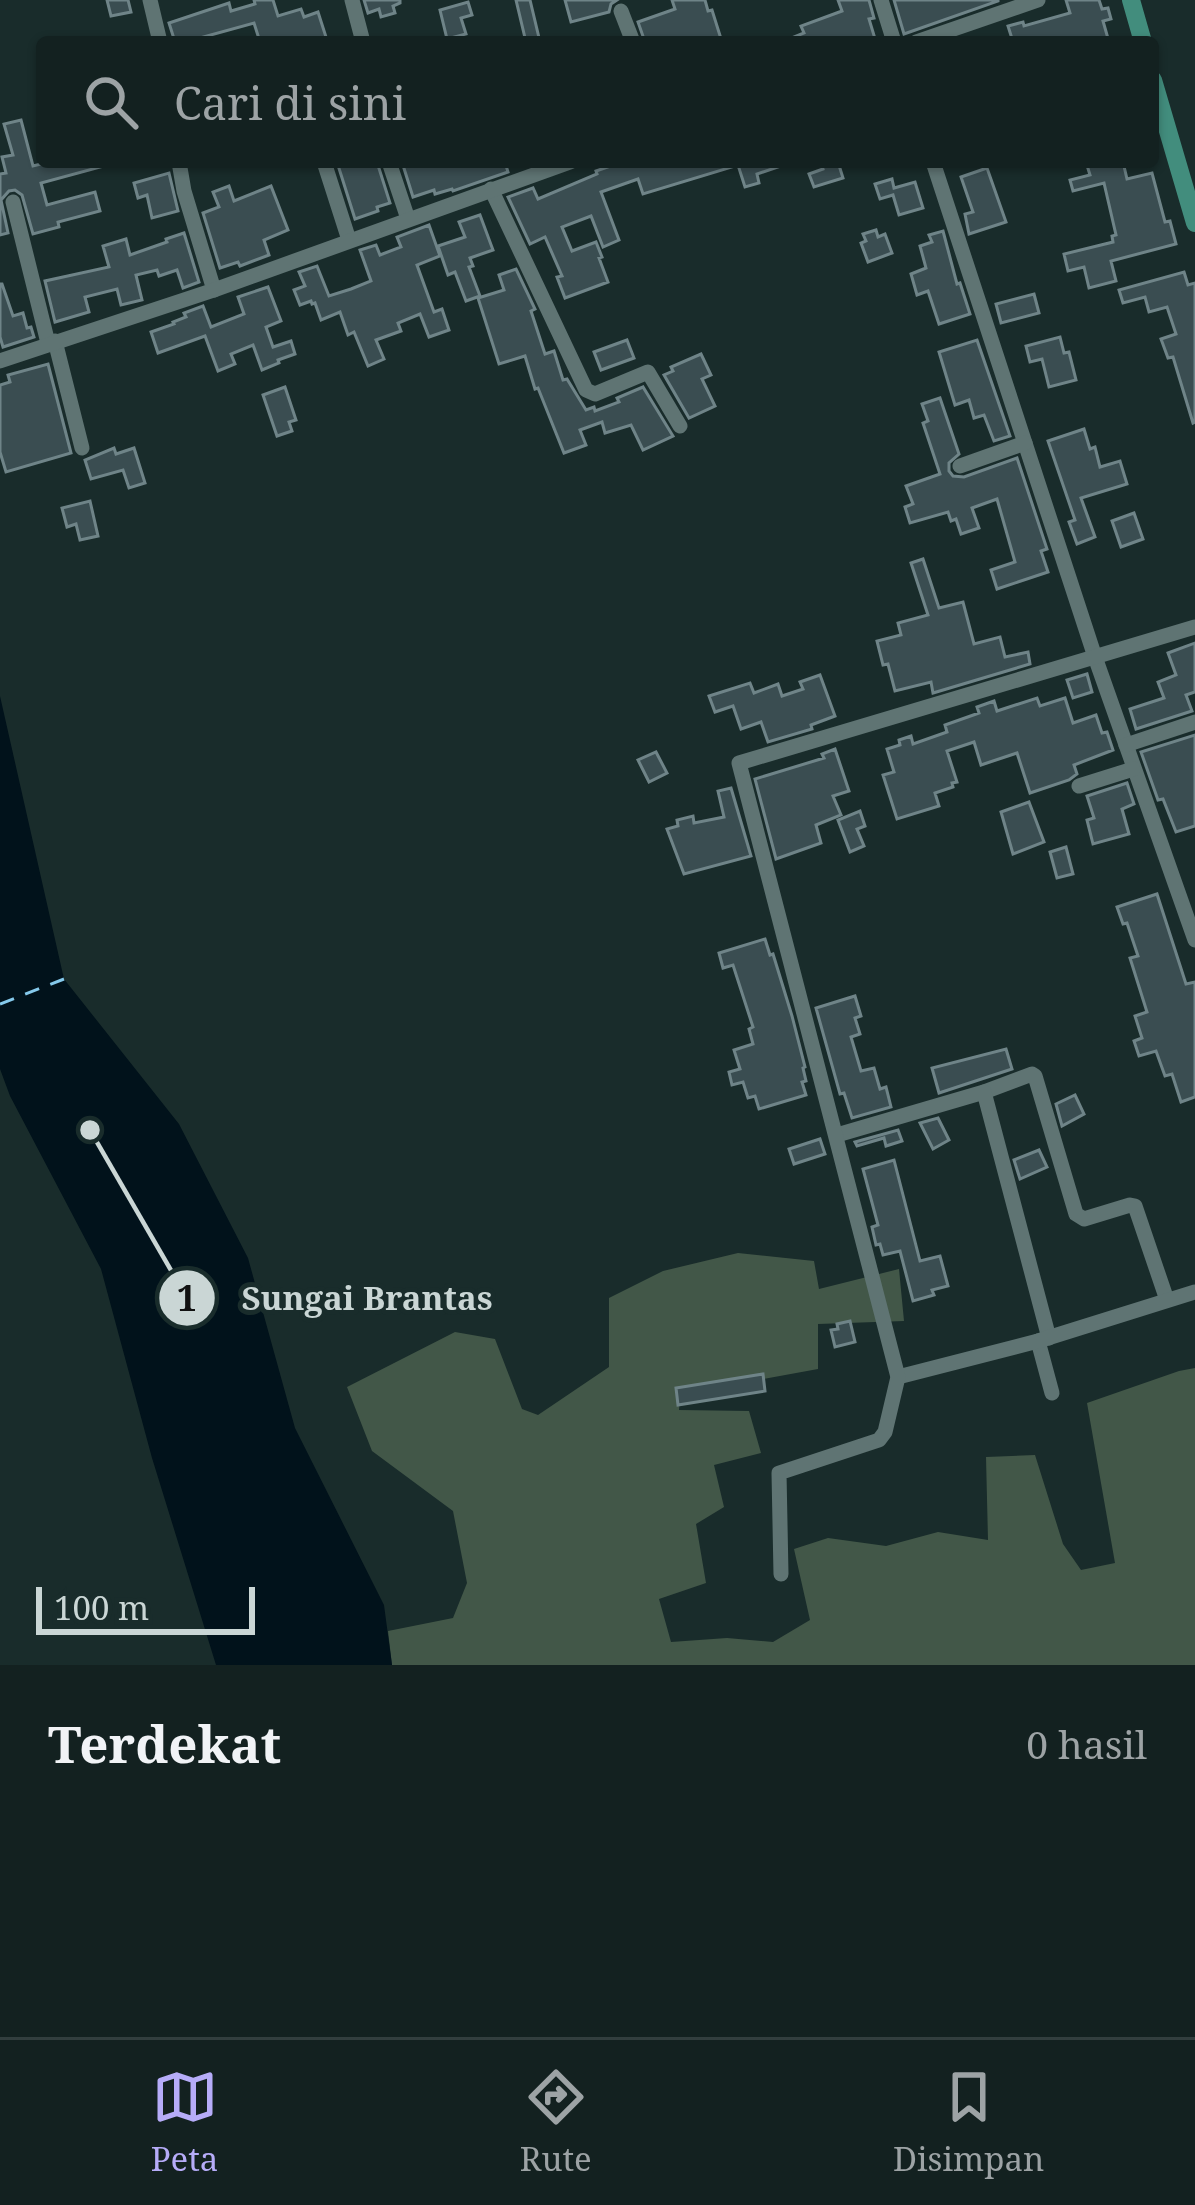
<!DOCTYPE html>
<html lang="id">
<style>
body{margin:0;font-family:"Noto Serif",serif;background:#1c2929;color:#f1f3f6}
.scale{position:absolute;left:36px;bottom:30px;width:219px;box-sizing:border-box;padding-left:12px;border:6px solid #cad6d5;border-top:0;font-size:33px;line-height:42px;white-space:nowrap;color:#cad6d5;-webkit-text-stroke:9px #192c2b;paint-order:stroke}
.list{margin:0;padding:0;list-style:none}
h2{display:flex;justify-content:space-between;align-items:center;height:156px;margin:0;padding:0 48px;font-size:51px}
h2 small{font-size:39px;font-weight:400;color:#9da3a5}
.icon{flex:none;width:66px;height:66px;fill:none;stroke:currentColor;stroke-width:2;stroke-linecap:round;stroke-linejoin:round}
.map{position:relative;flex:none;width:1195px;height:1665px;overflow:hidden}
.search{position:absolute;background:#132120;box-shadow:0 3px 9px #0004;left:36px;right:36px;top:36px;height:132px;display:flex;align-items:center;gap:30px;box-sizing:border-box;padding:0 42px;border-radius:12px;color:#9da3a5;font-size:45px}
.sheet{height:372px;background:#132120}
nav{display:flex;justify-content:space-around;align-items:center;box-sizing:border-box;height:168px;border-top:3px solid #323e3e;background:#132120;font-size:33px;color:#9da3a5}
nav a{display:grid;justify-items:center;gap:6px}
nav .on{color:#b6acf8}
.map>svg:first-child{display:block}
.green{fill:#425748}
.water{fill:#01121b}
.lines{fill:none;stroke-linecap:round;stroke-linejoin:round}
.ferry{stroke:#85c9eb;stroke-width:3;stroke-dasharray:15 12;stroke-linecap:butt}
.building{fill:#3a4d51;stroke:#6f8488;stroke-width:3}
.minor{stroke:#5f7473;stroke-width:15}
.major{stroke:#428d7d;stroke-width:18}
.leader{fill:none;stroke:#cad6d5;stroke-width:4.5}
.callout-dot{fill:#cad6d5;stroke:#192c2b;stroke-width:4.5}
.mark-label{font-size:36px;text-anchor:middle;font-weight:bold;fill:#111}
.callout-label{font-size:33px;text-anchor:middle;font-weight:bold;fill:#cad6d5;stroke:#192c2b;stroke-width:10;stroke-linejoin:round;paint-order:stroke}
</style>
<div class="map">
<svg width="1195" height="1665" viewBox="0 0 1195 1665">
<rect width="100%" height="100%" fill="#192c2b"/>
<polygon class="green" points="738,1253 814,1261 819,1289 899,1269 904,1321 818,1324 818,1369 680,1394 679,1410 749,1411 761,1453 714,1465 724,1507 696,1524 706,1583 659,1599 671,1642 727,1638 773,1642 810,1620 794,1549 828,1538 886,1546 938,1532 988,1540 986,1457 1035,1455 1063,1544 1081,1570 1115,1563 1087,1403 1179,1371 1195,1368 1195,1665 392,1665 388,1631 453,1618 467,1583 453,1511 372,1451 347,1387 455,1332 495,1339 522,1409 538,1415 609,1367 609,1298 663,1271"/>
<polygon class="water" points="0,696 64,979 179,1124 248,1258 295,1428 384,1605 392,1665 216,1665 152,1458 101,1269 10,1096 0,1069"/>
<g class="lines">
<polyline class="ferry" points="0,1004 64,979"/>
</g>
<g class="building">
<polygon points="107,0 128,0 131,12 111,16"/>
<polygon points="254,0 273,0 278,16 301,9 304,17 318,12 326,37 310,42 260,42 254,23 196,39 197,42 175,42 169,23 229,3 231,11 255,4"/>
<polygon points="364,0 400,0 400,3 393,6 395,13 381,17 379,9 368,13"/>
<polygon points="516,0 530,0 540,42 526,42"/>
<polygon points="565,0 617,0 611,4 609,12 571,22"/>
<polygon points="672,0 705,0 708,11 712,10 722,42 645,42 638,22 675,9"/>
<polygon points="838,0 869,0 874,18 869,19 876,42 782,42 804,33 801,26 842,11"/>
<polygon points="894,0 998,0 998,1 904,34"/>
<polygon points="1066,0 1099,0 1102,9 1108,8 1111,19 1103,21 1109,42 1013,42 1008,26 1023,22 1024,26 1070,13"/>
<polygon points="468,2 472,15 461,18 466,34 447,39 440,10"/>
<polygon points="21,120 33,166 49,162 103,162 104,166 41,183 47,205 95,192 100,211 58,222 59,227 33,234 22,195 15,190 9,191 1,200 8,233 0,235 0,174 6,173 2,157 13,155 4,124"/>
<polygon points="337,162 377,162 390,203 377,207 378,211 355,219"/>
<polygon points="402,162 505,162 508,172 453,191 452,189 435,194 434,190 413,197"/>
<polygon points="622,162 787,162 787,164 757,174 759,183 745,187 738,165 643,194 638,179 601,192 619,240 603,247 591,216 562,227 572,251 596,242 602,257 599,258 608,282 565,298 557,277 562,276 545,237 530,244 508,197 533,188 538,199 597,174 596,171"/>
<polygon points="821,162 838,162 843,178 814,187 809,174 823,169"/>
<polygon points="1086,162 1123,162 1127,179 1152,173 1165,222 1170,221 1176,244 1111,261 1116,281 1089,288 1084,267 1068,271 1064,254 1113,242 1112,236 1116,235 1104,183 1073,191 1070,180 1090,175"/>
<polygon points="987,168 1006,222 969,234 965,214 973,212 961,177"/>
<polygon points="169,173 178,211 152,218 147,195 138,198 134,183"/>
<polygon points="892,179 894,188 915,182 923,208 899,215 893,195 880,199 875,184"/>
<polygon points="229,186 234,201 271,186 288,230 264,240 269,255 240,266 238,262 220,268 203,213 219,207 213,192"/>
<polygon points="480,215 493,250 470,258 473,266 469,267 480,296 466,301 455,272 448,275 438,246 465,237 459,222"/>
<polygon points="429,225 440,256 417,265 434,312 442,309 449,330 429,337 420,314 398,323 401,331 376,340 384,359 368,366 354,332 348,335 340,312 321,320 315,303 312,304 311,301 300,305 294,290 305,286 299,272 317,266 329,296 351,289 371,281 360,250 376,245 380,255 401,247 397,237"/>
<polygon points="876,230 878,237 885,234 892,253 868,262 861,243 866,241 863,234"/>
<polygon points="943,231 957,284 960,283 970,314 939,324 928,291 917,295 911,274 926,268 920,246 932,242 929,235"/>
<polygon points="184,233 199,282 183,288 177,270 159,276 157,270 136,275 142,300 121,305 117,289 85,297 89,312 55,322 45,281 109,267 103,246 126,239 130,255 167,242 166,239"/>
<polygon points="516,269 535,309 531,311 545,354 554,351 563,380 567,379 586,410 594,407 595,411 619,402 617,398 643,387 673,436 643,450 631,425 605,433 602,422 580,430 586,445 564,453 538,388 535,389 525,356 499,364 478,298 504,290 499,275"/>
<polygon points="1184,272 1188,285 1195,283 1195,422 1193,423 1173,357 1168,358 1161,339 1176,334 1167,307 1149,312 1145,297 1123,303 1119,290"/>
<polygon points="0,284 2,284 13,316 23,313 27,328 31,327 34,337 3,347 0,337"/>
<polygon points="268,287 281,321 266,327 273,347 291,341 295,354 278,360 279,363 262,370 253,345 231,354 235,364 218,371 205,336 158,353 151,332 174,324 173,322 186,317 184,313 203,306 211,327 244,314 238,297"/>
<polygon points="1034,294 1039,313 1001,323 996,304"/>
<polygon points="1060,337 1064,353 1069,352 1076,380 1049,387 1042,359 1030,362 1026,346"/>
<polygon points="627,340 634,358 601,370 594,352"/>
<polygon points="977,340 1010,436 994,441 984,415 974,418 969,400 955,405 939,352"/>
<polygon points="701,354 711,375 702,379 715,406 689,418 664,375 673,371 671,367"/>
<polygon points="48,364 71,453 6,472 0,452 0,385 10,382 8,375"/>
<polygon points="285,387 296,420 289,422 292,431 277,436 263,395"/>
<polygon points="940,398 959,454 949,463 949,471 953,476 964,477 1017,458 1047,549 1041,551 1048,572 997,589 991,570 1015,562 997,499 972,508 979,528 961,534 956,519 951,521 948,512 910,523 905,507 913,504 906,486 940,474 923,423 928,421 922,404"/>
<polygon points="1084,429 1090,449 1095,447 1100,467 1120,461 1127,484 1081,498 1095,537 1077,544 1069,522 1075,520 1048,441"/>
<polygon points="114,448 116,454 134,448 145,483 129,488 123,470 91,479 85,460"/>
<polygon points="90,501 98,536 80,540 76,524 67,527 62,508"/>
<polygon points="1134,513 1143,539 1121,547 1112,521"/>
<polygon points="923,559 939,608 963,602 974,644 1000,637 1005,657 1028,652 1030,664 933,693 931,682 895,691 888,664 883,665 877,641 901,635 898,623 928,615 911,563"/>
<polygon points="1195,643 1195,692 1186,695 1192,711 1136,729 1130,709 1164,698 1158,682 1176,675 1168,653"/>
<polygon points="1087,674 1092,692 1073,698 1067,680"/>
<polygon points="820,675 835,716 811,725 812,729 768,742 761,722 741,729 733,706 715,712 709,696 750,683 754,693 778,684 782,696 803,689 800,682"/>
<polygon points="1037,698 1040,706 1065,698 1073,723 1096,715 1102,733 1107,732 1113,750 1074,765 1077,774 1069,780 1030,793 1017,753 981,765 974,742 947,751 957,782 952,783 953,787 935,793 939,806 897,819 883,775 894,772 887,749 900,745 899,740 911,736 913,744 947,732 945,725 979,713 977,707 994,701 997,711"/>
<polygon points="1195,735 1195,826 1176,832 1163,799 1158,800 1141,752"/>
<polygon points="835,749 849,791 833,796 841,815 816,825 821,843 776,859 755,779 824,758 822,754"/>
<polygon points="656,752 667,773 649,782 638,760"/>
<polygon points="1127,783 1134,804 1122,809 1129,834 1093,844 1087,820 1094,818 1087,796"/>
<polygon points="731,788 751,856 684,874 667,829 678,826 677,820 693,816 694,823 724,817 718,791"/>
<polygon points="1029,802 1044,842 1013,854 1001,812"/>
<polygon points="860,811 865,826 857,829 864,846 850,852 838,820"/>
<polygon points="1066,847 1073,874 1057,878 1050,852"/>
<polygon points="1157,894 1186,984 1195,982 1195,1097 1181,1102 1172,1074 1165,1076 1156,1051 1139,1056 1134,1041 1142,1038 1135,1016 1147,1012 1130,958 1138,956 1127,923 1123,924 1117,907"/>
<polygon points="765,939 770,955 773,954 792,1016 805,1067 803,1068 806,1081 802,1082 806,1095 759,1109 755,1096 748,1098 743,1082 732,1085 729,1072 740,1069 734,1050 753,1044 749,1029 753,1027 733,965 723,968 719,953"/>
<polygon points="855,996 861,1016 855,1018 860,1034 851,1037 861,1071 874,1068 880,1089 886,1087 891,1107 852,1118 844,1093 840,1094 816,1008"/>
<polygon points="1006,1049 1012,1069 939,1093 932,1068"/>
<polygon points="1075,1095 1084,1114 1062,1126 1056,1104"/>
<polygon points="938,1118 949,1140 933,1149 920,1123"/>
<polygon points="898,1130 902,1141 886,1146 884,1138 857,1146 855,1142"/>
<polygon points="820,1139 825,1154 794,1164 789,1149"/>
<polygon points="1039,1150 1047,1167 1020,1179 1014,1160"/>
<polygon points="894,1160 920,1261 940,1256 948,1286 932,1290 934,1295 913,1301 900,1251 883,1255 880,1244 876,1245 872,1227 878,1225 863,1169"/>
<polygon points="850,1321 855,1342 835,1347 831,1330 838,1329 837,1324"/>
<polygon points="763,1374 765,1391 678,1405 676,1388"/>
</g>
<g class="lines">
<g class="minor">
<polyline points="150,0 160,42"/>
<polyline points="352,0 363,42"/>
<polyline points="881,0 894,42"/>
<polyline points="621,11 633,42"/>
<polyline points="916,42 1038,0"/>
<polyline points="179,162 184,191 214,290"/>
<polyline points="324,162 349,240"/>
<polyline points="389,162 408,219"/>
<polyline points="933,162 1095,657 1195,940"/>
<polyline points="491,189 586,390 595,394 648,372 680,426"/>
<polyline points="13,202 48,343"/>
<polyline points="55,341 82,448"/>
<polyline points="0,361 214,290 570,162"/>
<polyline points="960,466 1025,443"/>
<polyline points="1126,745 1195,722"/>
<polyline points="1079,786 1133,769"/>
<polyline points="984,1092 1032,1074 1035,1076 1076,1214 1084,1219 1130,1205 1135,1206 1167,1300"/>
<polyline points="837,1135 984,1092 1049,1338"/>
<polyline points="1038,1341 1052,1393"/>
<polyline points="898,1377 1038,1341 1195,1292"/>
<polyline points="781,1574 779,1473 879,1440 885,1432 898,1377 739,763 1195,627"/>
</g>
<g class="major">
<polyline points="1131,0 1143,42"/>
<polyline points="1153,80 1195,223"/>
</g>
</g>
<path class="leader" d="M90 1130L187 1298"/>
<g class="callout-dot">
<circle cx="90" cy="1130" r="12"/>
<circle cx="187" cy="1298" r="30"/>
</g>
<g class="mark-label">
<text x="187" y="1311">1</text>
</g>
<g class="callout-label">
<text x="367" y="1310">Sungai Brantas</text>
</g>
</svg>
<div class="scale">100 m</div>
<div class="search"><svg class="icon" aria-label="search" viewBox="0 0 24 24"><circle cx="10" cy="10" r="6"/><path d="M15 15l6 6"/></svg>Cari di sini</div>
</div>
<section class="sheet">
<h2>Terdekat<small>0 hasil</small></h2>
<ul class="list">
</ul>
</section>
<nav>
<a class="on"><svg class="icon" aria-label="map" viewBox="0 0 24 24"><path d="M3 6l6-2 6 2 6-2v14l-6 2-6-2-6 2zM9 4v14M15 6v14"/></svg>Peta</a>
<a><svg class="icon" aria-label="directions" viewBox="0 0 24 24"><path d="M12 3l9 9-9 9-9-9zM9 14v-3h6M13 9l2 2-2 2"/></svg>Rute</a>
<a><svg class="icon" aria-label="saved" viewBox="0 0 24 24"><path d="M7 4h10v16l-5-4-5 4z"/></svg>Disimpan</a>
</nav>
